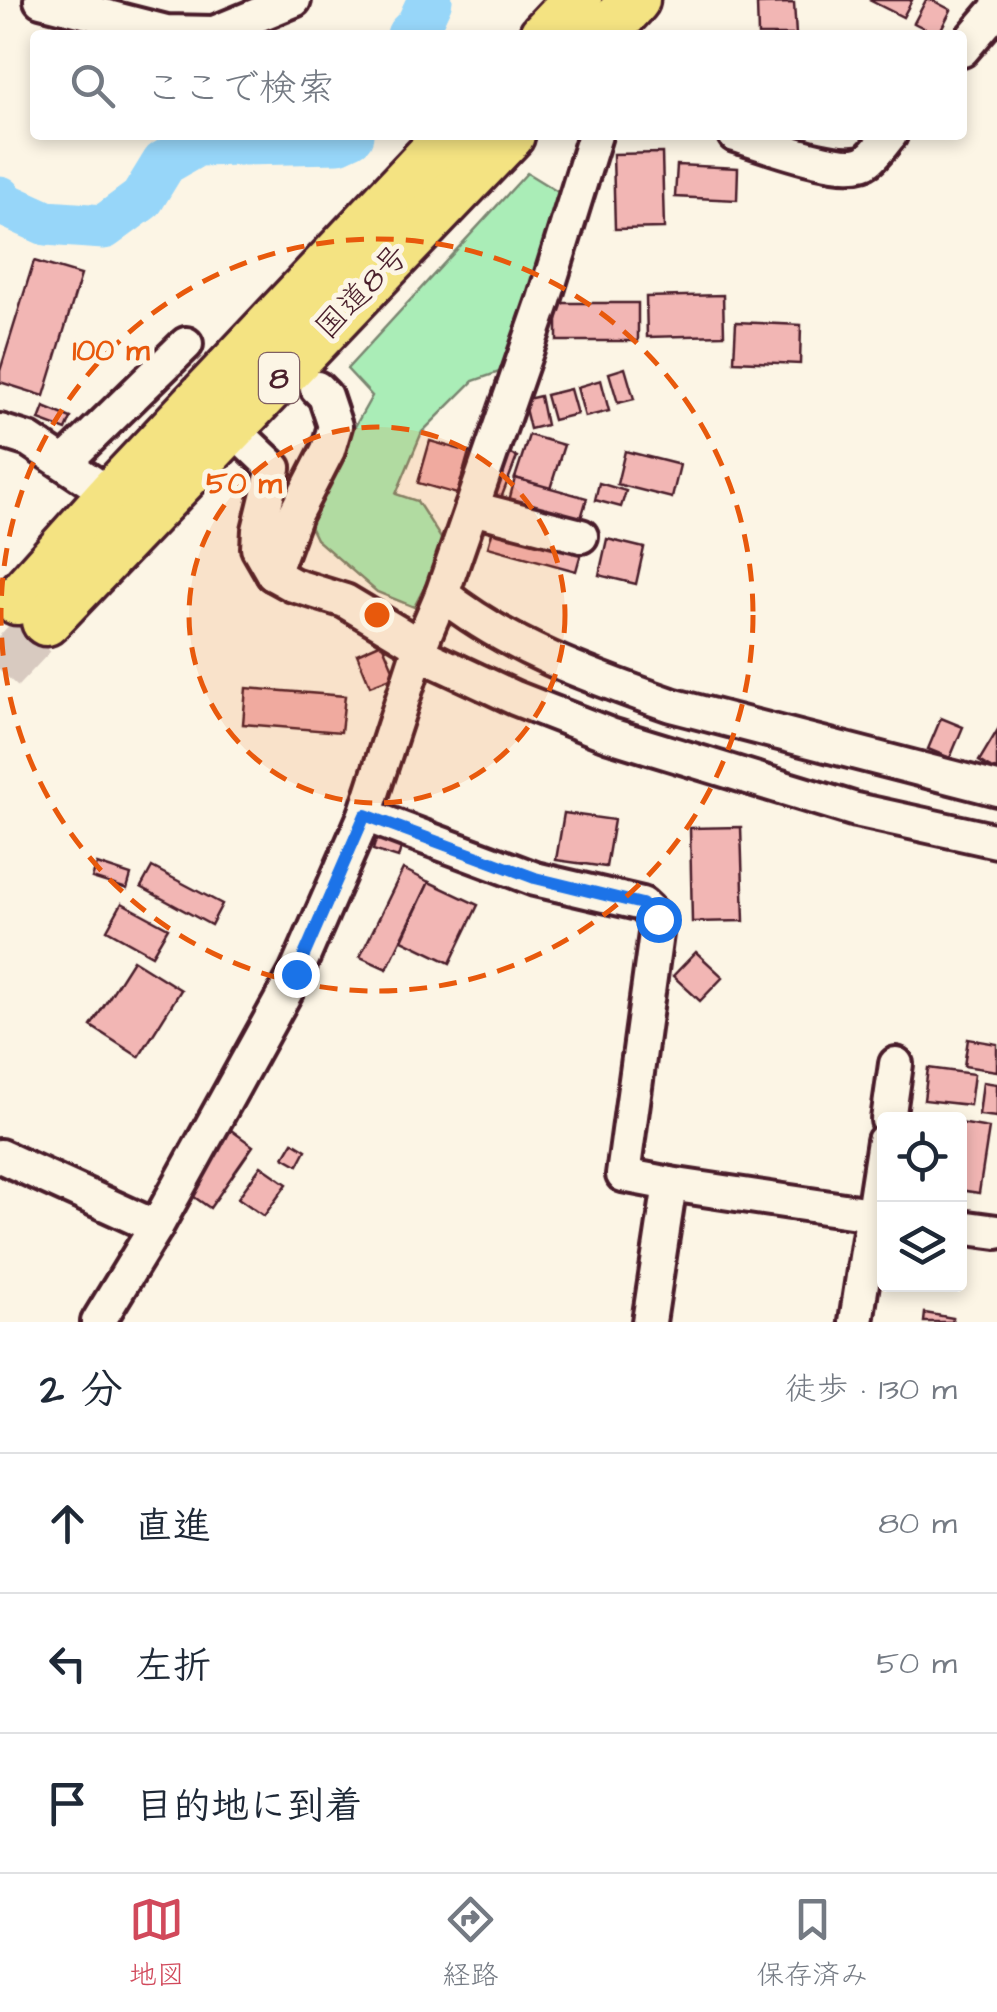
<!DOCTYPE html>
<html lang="ja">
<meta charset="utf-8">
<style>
body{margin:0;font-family:"Architects Daughter","Klee One",sans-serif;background:#f2f2f3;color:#1f2937}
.controls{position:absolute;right:30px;bottom:30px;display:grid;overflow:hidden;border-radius:10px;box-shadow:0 5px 15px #0003}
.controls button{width:90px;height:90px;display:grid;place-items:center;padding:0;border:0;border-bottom:2px solid #e0e1e3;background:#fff;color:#1f2937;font:50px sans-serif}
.stop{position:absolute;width:30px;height:30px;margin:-22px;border:8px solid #1a73e8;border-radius:50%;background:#fff}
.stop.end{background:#1a73e8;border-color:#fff;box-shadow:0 2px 10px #0008}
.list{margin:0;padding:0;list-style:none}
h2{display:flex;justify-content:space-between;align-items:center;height:130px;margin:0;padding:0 40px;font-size:42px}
h2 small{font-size:32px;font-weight:400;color:#747a83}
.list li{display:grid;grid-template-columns:65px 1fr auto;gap:30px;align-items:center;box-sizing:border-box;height:140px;padding:0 40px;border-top:2px solid #e0e1e3}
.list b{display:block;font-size:38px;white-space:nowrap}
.list em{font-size:32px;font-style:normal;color:#747a83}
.icon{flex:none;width:55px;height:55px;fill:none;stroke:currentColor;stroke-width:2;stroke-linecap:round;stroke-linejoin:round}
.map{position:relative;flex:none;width:997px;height:1322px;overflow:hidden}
.search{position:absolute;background:#fff;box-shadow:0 5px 15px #0003;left:30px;right:30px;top:30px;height:110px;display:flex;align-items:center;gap:25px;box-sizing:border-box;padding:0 35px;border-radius:10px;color:#747a83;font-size:38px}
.sheet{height:550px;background:#fff}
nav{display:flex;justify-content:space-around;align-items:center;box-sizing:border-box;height:140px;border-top:2px solid #e0e1e3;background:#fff;font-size:28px;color:#747a83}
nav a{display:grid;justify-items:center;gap:5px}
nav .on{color:#d1495b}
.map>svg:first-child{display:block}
.green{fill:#aaedb7;stroke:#7a8671;stroke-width:2.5}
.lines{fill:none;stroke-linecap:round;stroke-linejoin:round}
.river{stroke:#97d6f9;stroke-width:45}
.building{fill:#f2b6b4;stroke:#4a1f2b;stroke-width:2.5}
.highway-tunnel{stroke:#d8cac0;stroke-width:48;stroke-dasharray:48 24;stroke-linecap:butt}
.minor-casing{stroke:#4a1f2b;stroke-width:40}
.highway-casing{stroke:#4a1f2b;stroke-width:55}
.minor{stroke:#fcf5e5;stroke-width:32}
.highway{stroke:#f4e382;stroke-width:48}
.route{stroke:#1a73e8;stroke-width:12}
.ring{fill:none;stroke:#e8590c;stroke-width:5;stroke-dasharray:18 12}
.labels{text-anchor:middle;stroke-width:10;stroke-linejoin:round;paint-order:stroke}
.shield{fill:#fcf5e5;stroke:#7f5f63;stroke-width:2.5}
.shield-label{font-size:30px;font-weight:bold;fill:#4a1f2b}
.street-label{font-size:32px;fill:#4a1f2b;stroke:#fcf5e5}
.centre{fill:#e8590c;stroke:#fcf5e5;stroke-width:5}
.ring-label{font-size:30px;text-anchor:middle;font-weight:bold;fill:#e8590c;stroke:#fcf5e5;stroke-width:10;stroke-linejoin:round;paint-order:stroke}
</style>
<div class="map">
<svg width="997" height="1322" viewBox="0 0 997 1322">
<rect width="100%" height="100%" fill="#fcf5e5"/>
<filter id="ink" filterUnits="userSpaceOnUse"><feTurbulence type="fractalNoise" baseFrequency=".01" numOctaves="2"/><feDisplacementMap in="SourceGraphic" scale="20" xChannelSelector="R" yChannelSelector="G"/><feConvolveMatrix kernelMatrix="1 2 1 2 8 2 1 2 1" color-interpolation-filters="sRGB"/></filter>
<g filter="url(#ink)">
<polygon class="green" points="527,173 566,197 508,369 473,381 422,432 396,494 417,501 446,546 414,607 377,592 316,539 305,516 372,396 347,369"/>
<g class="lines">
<g class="river">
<polyline points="409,35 418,26 430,0"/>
<polyline points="0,198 4,204 46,223 104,227 142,199 164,163 197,144 338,141 351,135"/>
</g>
</g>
<g class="building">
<polygon points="869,0 912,0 903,17"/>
<polygon points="926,0 932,0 951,10 938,35 914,23"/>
<polygon points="794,3 796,35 758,35 757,4"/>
<polygon points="662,153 664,228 615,229 613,154"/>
<polygon points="677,165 738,168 737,200 675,197"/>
<polygon points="34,261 81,275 44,396 0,382 0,371"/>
<polygon points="723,295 724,335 647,337 646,297"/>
<rect x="557" y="303" width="81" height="38"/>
<polygon points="736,322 801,325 800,364 734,361"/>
<polygon points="625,368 634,399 618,403 609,373"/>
<polygon points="601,380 609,411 585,417 577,387"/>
<polygon points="570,389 577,414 553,420 546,395"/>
<polygon points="540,396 546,425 530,429 523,400"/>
<polygon points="44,407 71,418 66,430 39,420"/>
<polygon points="529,435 564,445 550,489 515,478"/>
<polygon points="430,441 469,452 457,494 418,483"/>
<polygon points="501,450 517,457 500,501 483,495"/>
<polygon points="625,451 680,465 672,498 617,484"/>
<polygon points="515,478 587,498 579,525 508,505"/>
<polygon points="599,483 626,491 621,507 595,500"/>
<polygon points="495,522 583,546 576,571 488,547"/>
<polygon points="607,539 644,548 636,584 599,575"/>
<polygon points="382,643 396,676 370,686 357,654"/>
<polygon points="246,688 345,696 341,732 243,724"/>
<polygon points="941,718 963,727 950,758 928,749"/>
<polygon points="997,731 997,772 979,761"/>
<polygon points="564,813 614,820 606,867 556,860"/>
<polygon points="741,827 744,921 692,922 690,828"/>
<polygon points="377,836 402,844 398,858 373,850"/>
<polygon points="97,864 131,875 127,889 92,878"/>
<polygon points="152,867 222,904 211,925 141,887"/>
<polygon points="403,869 429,882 387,969 360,957"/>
<polygon points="429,882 478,905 450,963 402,940"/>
<polygon points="122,903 168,928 152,955 107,930"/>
<polygon points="696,952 723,977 700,1001 673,976"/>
<polygon points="133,960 181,990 139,1057 91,1026"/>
<polygon points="968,1039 997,1044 997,1071 964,1066"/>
<polygon points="928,1068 974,1074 970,1105 924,1100"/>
<polygon points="983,1082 997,1084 997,1117 979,1115"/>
<polygon points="960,1123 989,1128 979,1193 960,1190"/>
<polygon points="231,1130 253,1146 210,1208 187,1192"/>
<polygon points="293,1142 306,1150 298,1165 284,1157"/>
<polygon points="261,1166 287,1184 264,1216 238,1198"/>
<polygon points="925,1313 953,1318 952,1322 924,1322"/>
</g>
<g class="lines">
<polyline class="highway-tunnel" points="0,670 46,621"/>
<g class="minor-casing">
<g id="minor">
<polyline points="41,0 166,32 214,33 294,0"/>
<polyline points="962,50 997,9"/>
<path d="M735,135C762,143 847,176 868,160C876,154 883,143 890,135"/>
<polyline points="232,428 274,468 259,530 258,548 273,574 293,585 345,601 420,646"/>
<polyline points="0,431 29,440 111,495"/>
<polyline points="64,463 186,344"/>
<polyline points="472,508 581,536"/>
<polyline points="273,574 295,514 328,450 335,426 325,396 317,388"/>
<path d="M442,594C507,647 592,677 671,705L997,789"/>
<polyline points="418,653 515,698 610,735 856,810 997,841"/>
<polyline points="365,815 535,879 642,904 658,919 623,1175 670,1184 884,1216"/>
<polyline points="888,1120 896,1064"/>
<polyline points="0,1156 156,1227"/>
<polyline points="960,1227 997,1232"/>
<polyline points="98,1322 156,1227 296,973 365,815 420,646 442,594 544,300 595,135"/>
<polyline points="649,1322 670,1184"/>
<polyline points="856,1322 884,1141"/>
</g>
</g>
<g class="highway-casing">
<g id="highway">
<polyline points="544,35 577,0"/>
<polyline points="603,35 635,0"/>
<polyline points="17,600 111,495 450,135"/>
<polyline points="46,621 510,135"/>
</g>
</g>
<use href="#minor" class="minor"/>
<use href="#highway" class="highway"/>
</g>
</g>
<g class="lines" filter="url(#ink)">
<polyline class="route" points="296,974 365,815 535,878 642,904 658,919"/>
</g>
<circle cx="377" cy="615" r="188" fill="#e8590c" fill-opacity=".12"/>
<g class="ring">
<circle cx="377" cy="615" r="188"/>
<circle cx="377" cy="615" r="376"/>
</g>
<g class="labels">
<rect class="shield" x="259" y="353" width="40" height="50" rx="8"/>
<g class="shield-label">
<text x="279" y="388">8</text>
</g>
<g class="street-label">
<text transform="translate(361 291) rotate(-46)" y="11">国道8号</text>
</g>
</g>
<circle cx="377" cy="615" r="15" class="centre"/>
<g class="ring-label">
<text x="111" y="360">100 m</text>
<text x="244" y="493">50 m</text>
</g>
</svg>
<div class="controls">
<button><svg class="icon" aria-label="locate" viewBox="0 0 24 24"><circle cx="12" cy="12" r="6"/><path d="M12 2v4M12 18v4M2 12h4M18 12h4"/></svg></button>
<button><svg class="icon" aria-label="layers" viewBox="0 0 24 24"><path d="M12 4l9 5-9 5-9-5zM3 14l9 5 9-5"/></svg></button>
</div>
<div class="stop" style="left:658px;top:919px"></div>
<div class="stop end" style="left:296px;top:974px"></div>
<div class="search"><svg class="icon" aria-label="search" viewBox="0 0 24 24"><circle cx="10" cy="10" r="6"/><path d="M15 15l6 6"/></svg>ここで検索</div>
</div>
<section class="sheet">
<h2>2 分<small>徒歩 · 130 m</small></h2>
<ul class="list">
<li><svg class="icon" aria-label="ahead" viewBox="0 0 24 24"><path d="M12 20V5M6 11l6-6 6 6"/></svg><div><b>直進</b></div><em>80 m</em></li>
<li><svg class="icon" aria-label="left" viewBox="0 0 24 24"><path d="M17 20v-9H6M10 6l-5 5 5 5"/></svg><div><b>左折</b></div><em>50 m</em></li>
<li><svg class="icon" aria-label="arrive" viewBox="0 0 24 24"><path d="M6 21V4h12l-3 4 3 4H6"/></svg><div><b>目的地に到着</b></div></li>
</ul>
</section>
<nav>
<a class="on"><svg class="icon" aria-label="map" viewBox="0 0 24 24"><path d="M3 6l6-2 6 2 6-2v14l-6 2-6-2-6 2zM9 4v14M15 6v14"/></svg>地図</a>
<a><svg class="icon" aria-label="directions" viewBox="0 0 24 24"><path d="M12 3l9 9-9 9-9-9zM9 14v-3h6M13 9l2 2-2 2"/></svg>経路</a>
<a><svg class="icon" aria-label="saved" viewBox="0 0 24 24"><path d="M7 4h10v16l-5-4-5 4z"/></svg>保存済み</a>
</nav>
